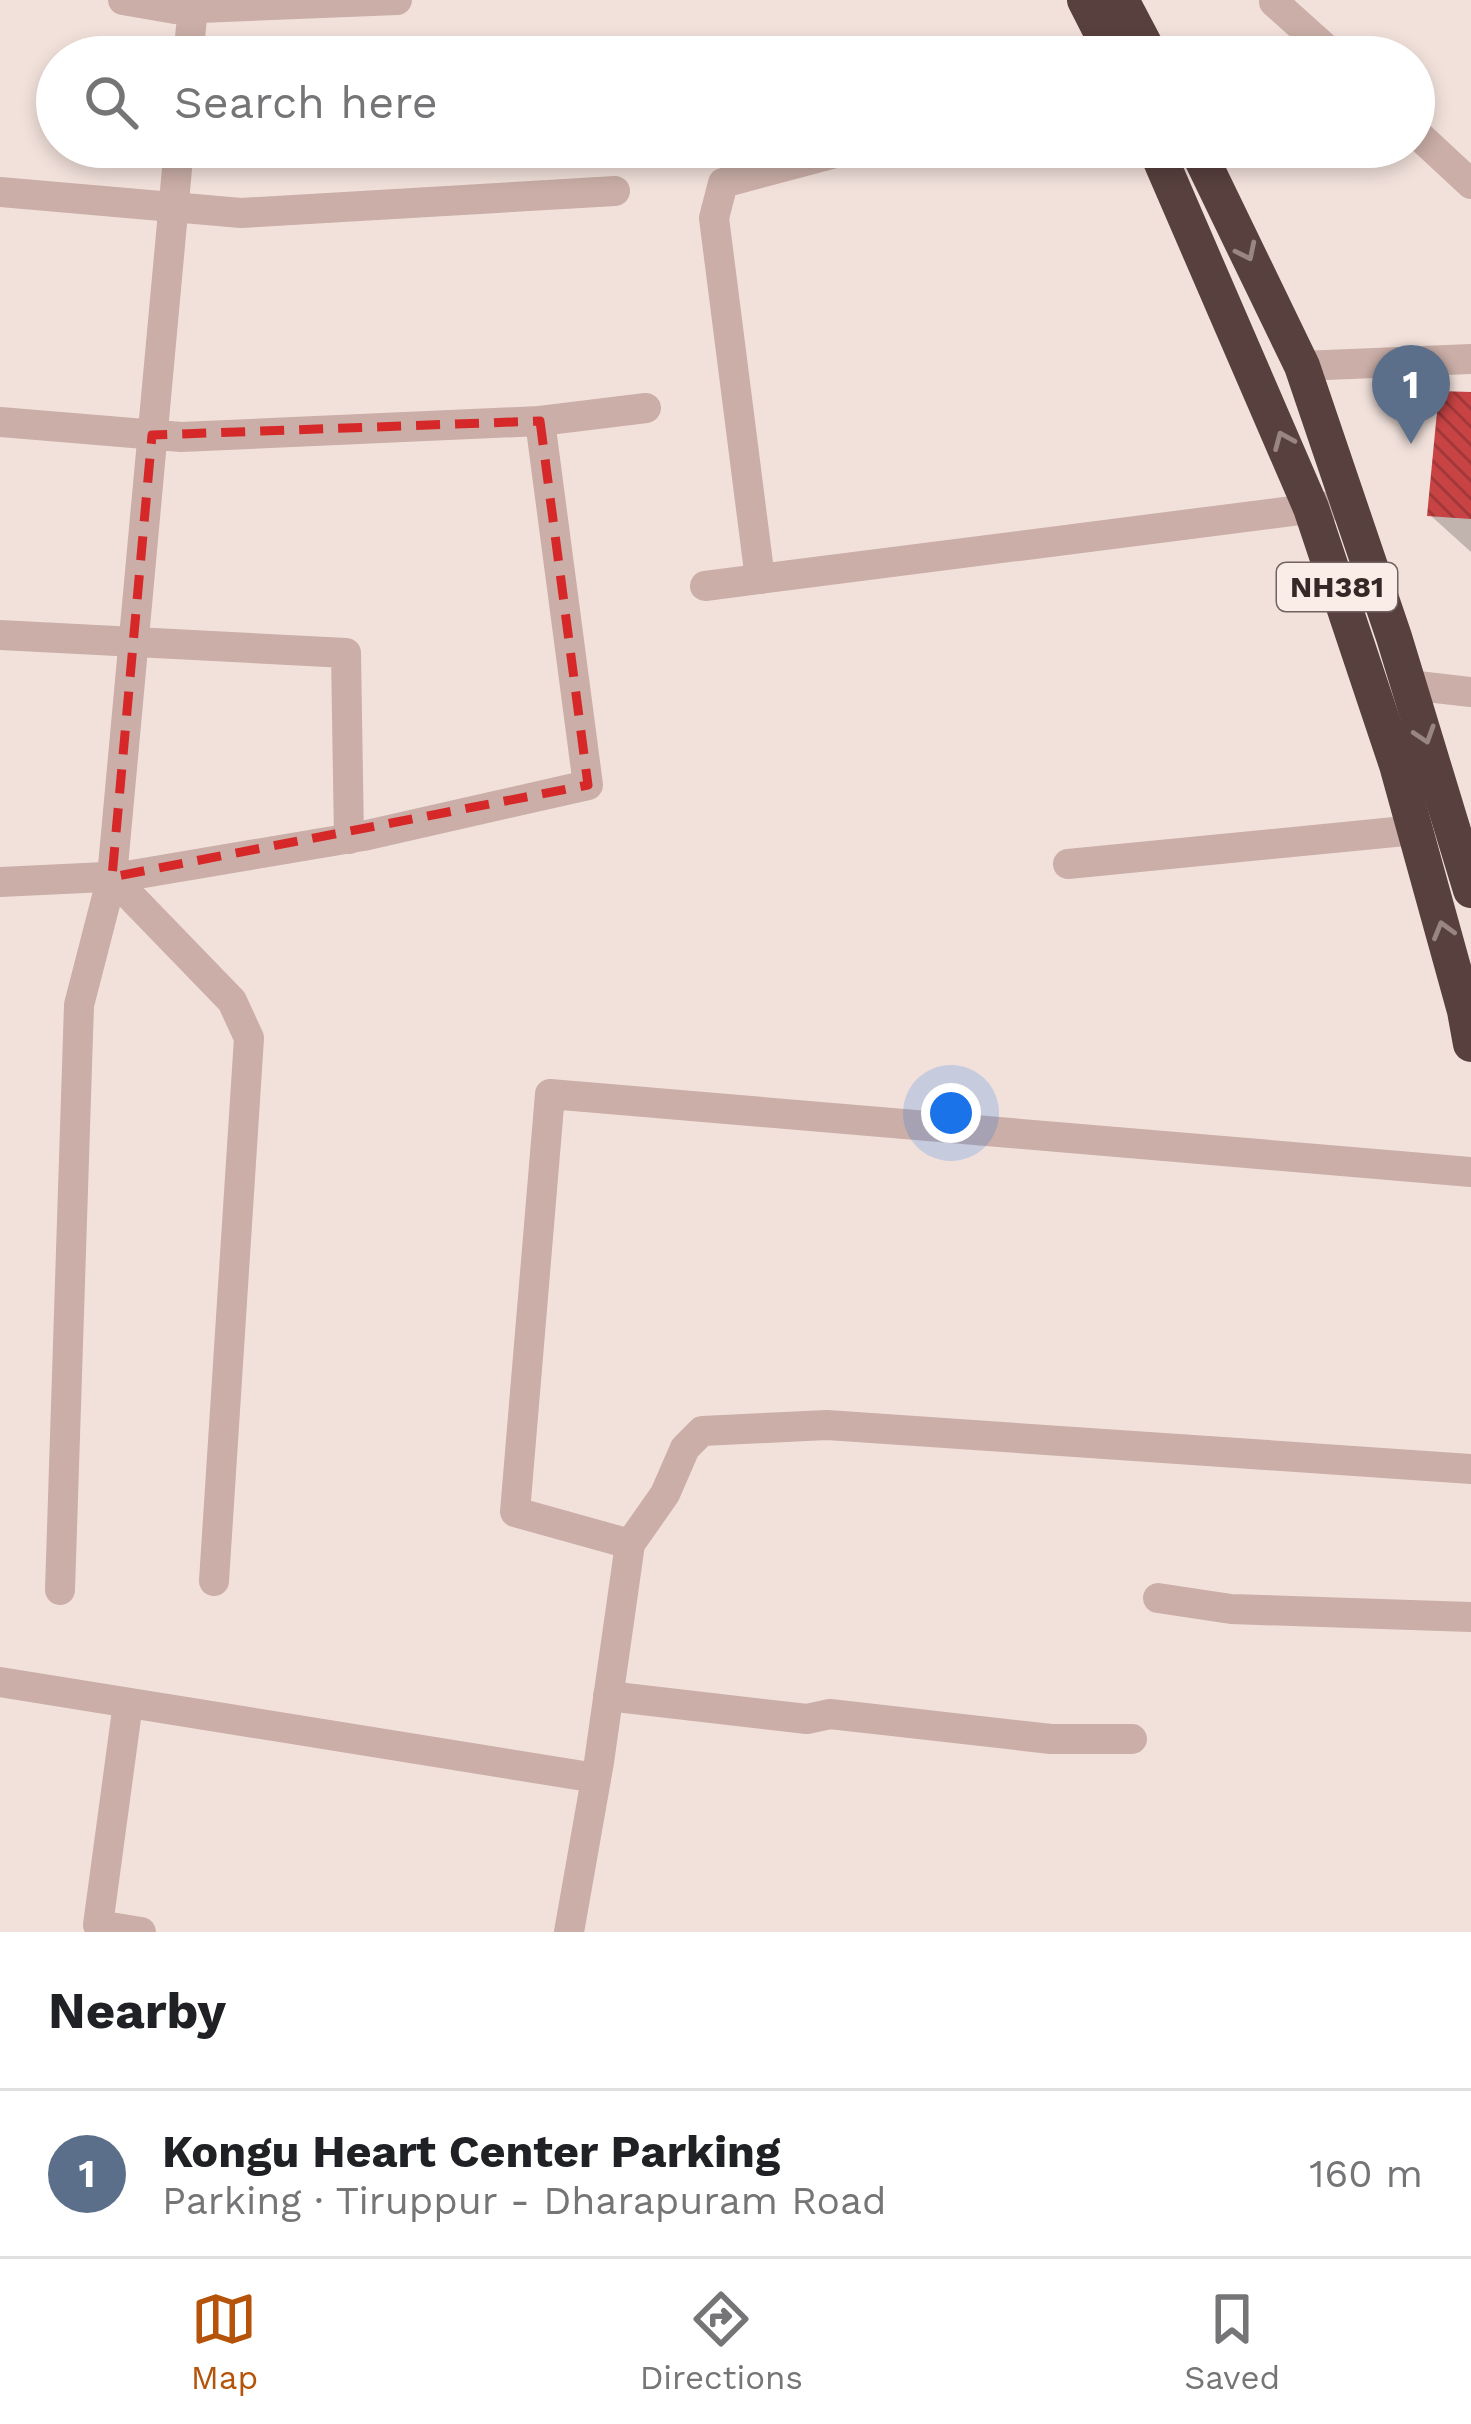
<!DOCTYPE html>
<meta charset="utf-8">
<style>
body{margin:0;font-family:"Work Sans",sans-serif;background:#f6f6f6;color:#202124}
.you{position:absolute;left:951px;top:1113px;width:42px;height:42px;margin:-30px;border:9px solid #fff;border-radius:50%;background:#1a73e8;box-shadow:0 0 0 18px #1a73e833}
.badge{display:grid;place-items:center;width:78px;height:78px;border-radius:50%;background:#b45309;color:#fff;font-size:39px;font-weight:700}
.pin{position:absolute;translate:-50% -99px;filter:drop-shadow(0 3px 6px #0008)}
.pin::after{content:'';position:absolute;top:63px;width:42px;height:36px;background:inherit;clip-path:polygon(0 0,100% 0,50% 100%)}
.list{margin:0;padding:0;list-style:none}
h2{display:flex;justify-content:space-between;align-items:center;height:156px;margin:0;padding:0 48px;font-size:51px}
h2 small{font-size:39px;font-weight:400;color:#757577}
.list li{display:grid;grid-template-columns:78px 1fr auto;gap:36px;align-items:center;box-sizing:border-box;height:168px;padding:0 48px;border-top:3px solid #e0e0e0}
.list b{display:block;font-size:45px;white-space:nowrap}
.list p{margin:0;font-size:39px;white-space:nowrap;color:#757577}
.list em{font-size:39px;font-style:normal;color:#757577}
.icon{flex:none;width:66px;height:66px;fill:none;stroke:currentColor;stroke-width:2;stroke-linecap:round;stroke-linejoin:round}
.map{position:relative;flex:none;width:1471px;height:1932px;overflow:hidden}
.search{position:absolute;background:#fff;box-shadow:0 6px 18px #0003;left:36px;right:36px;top:36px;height:132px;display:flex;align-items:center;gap:30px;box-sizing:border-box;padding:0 42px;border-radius:66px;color:#757577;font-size:45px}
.sheet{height:324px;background:#fff}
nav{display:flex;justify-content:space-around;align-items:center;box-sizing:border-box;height:168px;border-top:3px solid #e0e0e0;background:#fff;font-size:33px;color:#757577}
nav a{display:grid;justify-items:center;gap:6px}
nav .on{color:#b45309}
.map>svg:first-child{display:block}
.shadow{fill:#0003}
.building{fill:url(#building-back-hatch)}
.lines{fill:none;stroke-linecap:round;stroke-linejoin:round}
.minor{stroke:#caaea7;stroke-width:30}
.highway{stroke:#58403e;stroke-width:36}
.oneway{stroke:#998582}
.marked{fill:none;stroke:#d62828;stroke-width:9;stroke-dasharray:24 15;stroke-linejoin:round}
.labels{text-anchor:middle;stroke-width:12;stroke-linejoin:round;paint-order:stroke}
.shield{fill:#faede7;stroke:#716361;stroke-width:3}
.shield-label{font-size:30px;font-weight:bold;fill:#362827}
</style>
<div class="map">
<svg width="1471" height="1932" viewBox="0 0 1471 1932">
<defs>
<pattern id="building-back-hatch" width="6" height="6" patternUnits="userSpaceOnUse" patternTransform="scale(3)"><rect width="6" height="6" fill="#c74344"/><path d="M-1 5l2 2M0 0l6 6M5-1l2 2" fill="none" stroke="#a23839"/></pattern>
</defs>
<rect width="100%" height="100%" fill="#f2e1db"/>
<polygon class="shadow" points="1471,395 1471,552 1430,515"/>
<polygon class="building" points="1439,391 1471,392 1471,519 1427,516"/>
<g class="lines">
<g class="minor">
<polyline points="123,0 175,9 397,0"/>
<polyline points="1274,2 1335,57"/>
<polyline points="188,57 193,8"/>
<polyline points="1414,131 1471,184"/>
<polyline points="0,192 241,213 615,191"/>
<polyline points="1302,366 1471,359"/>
<polyline points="0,422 181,437 540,421 646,408"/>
<polyline points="760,579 714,218 723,183 858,147"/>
<polyline points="705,586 1331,506"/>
<polyline points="0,635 346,653 349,839"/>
<polyline points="1409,685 1471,692"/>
<polyline points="1068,864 1415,830"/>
<polyline points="112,877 232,1001 249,1038 214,1581"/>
<polyline points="0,882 126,876 363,836 588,785 540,421"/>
<polyline points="630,1544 515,1512 550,1094 1471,1172"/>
<polyline points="60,1590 79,1005 112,877 179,147"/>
<polyline points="1158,1598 1231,1609 1471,1617"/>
<polyline points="0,1682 596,1778"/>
<polyline points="608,1696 807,1719 830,1714 1051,1739 1132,1739"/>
<polyline points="128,1703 98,1925 141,1932"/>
<polyline points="569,1932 599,1762 630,1544 665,1494 685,1448 702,1431 827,1425 1471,1469"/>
</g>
<g class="highway">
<polyline points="1085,0 1114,57"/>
<polyline points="1121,0 1151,57"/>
<polyline points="1155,147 1311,508 1397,765 1465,1011 1471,1044"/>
<polyline points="1196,147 1302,366 1394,637 1471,890"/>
</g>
</g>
<defs><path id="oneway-chevron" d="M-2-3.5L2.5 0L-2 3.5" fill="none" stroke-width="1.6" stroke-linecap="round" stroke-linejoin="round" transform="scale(3)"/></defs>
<g class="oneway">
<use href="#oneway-chevron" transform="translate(1247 252) rotate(64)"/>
<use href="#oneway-chevron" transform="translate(1283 440) rotate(-113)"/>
<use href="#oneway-chevron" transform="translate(1425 735) rotate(72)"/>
<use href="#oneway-chevron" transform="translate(1443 930) rotate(-106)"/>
</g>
<path class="marked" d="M540,421L588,785L112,877L152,435Z"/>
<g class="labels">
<rect class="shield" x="1277" y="563" width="120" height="48" rx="9"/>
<g class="shield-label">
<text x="1337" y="597">NH381</text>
</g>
</g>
</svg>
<div class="you"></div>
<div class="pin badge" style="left:1411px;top:444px;background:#5c6f8a">1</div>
<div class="search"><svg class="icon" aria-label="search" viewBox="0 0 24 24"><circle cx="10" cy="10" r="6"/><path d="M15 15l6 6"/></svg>Search here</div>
</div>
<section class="sheet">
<h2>Nearby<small></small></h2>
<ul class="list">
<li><span class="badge" style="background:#5c6f8a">1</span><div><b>Kongu Heart Center Parking</b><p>Parking · Tiruppur - Dharapuram Road</p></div><em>160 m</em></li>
</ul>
</section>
<nav>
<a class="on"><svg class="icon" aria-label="map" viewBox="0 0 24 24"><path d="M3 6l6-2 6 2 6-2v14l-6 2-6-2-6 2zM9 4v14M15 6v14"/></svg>Map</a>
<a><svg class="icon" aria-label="directions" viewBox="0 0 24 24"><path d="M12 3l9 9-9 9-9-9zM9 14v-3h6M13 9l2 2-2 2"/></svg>Directions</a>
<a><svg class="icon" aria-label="saved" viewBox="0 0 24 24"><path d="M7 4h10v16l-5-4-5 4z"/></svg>Saved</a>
</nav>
